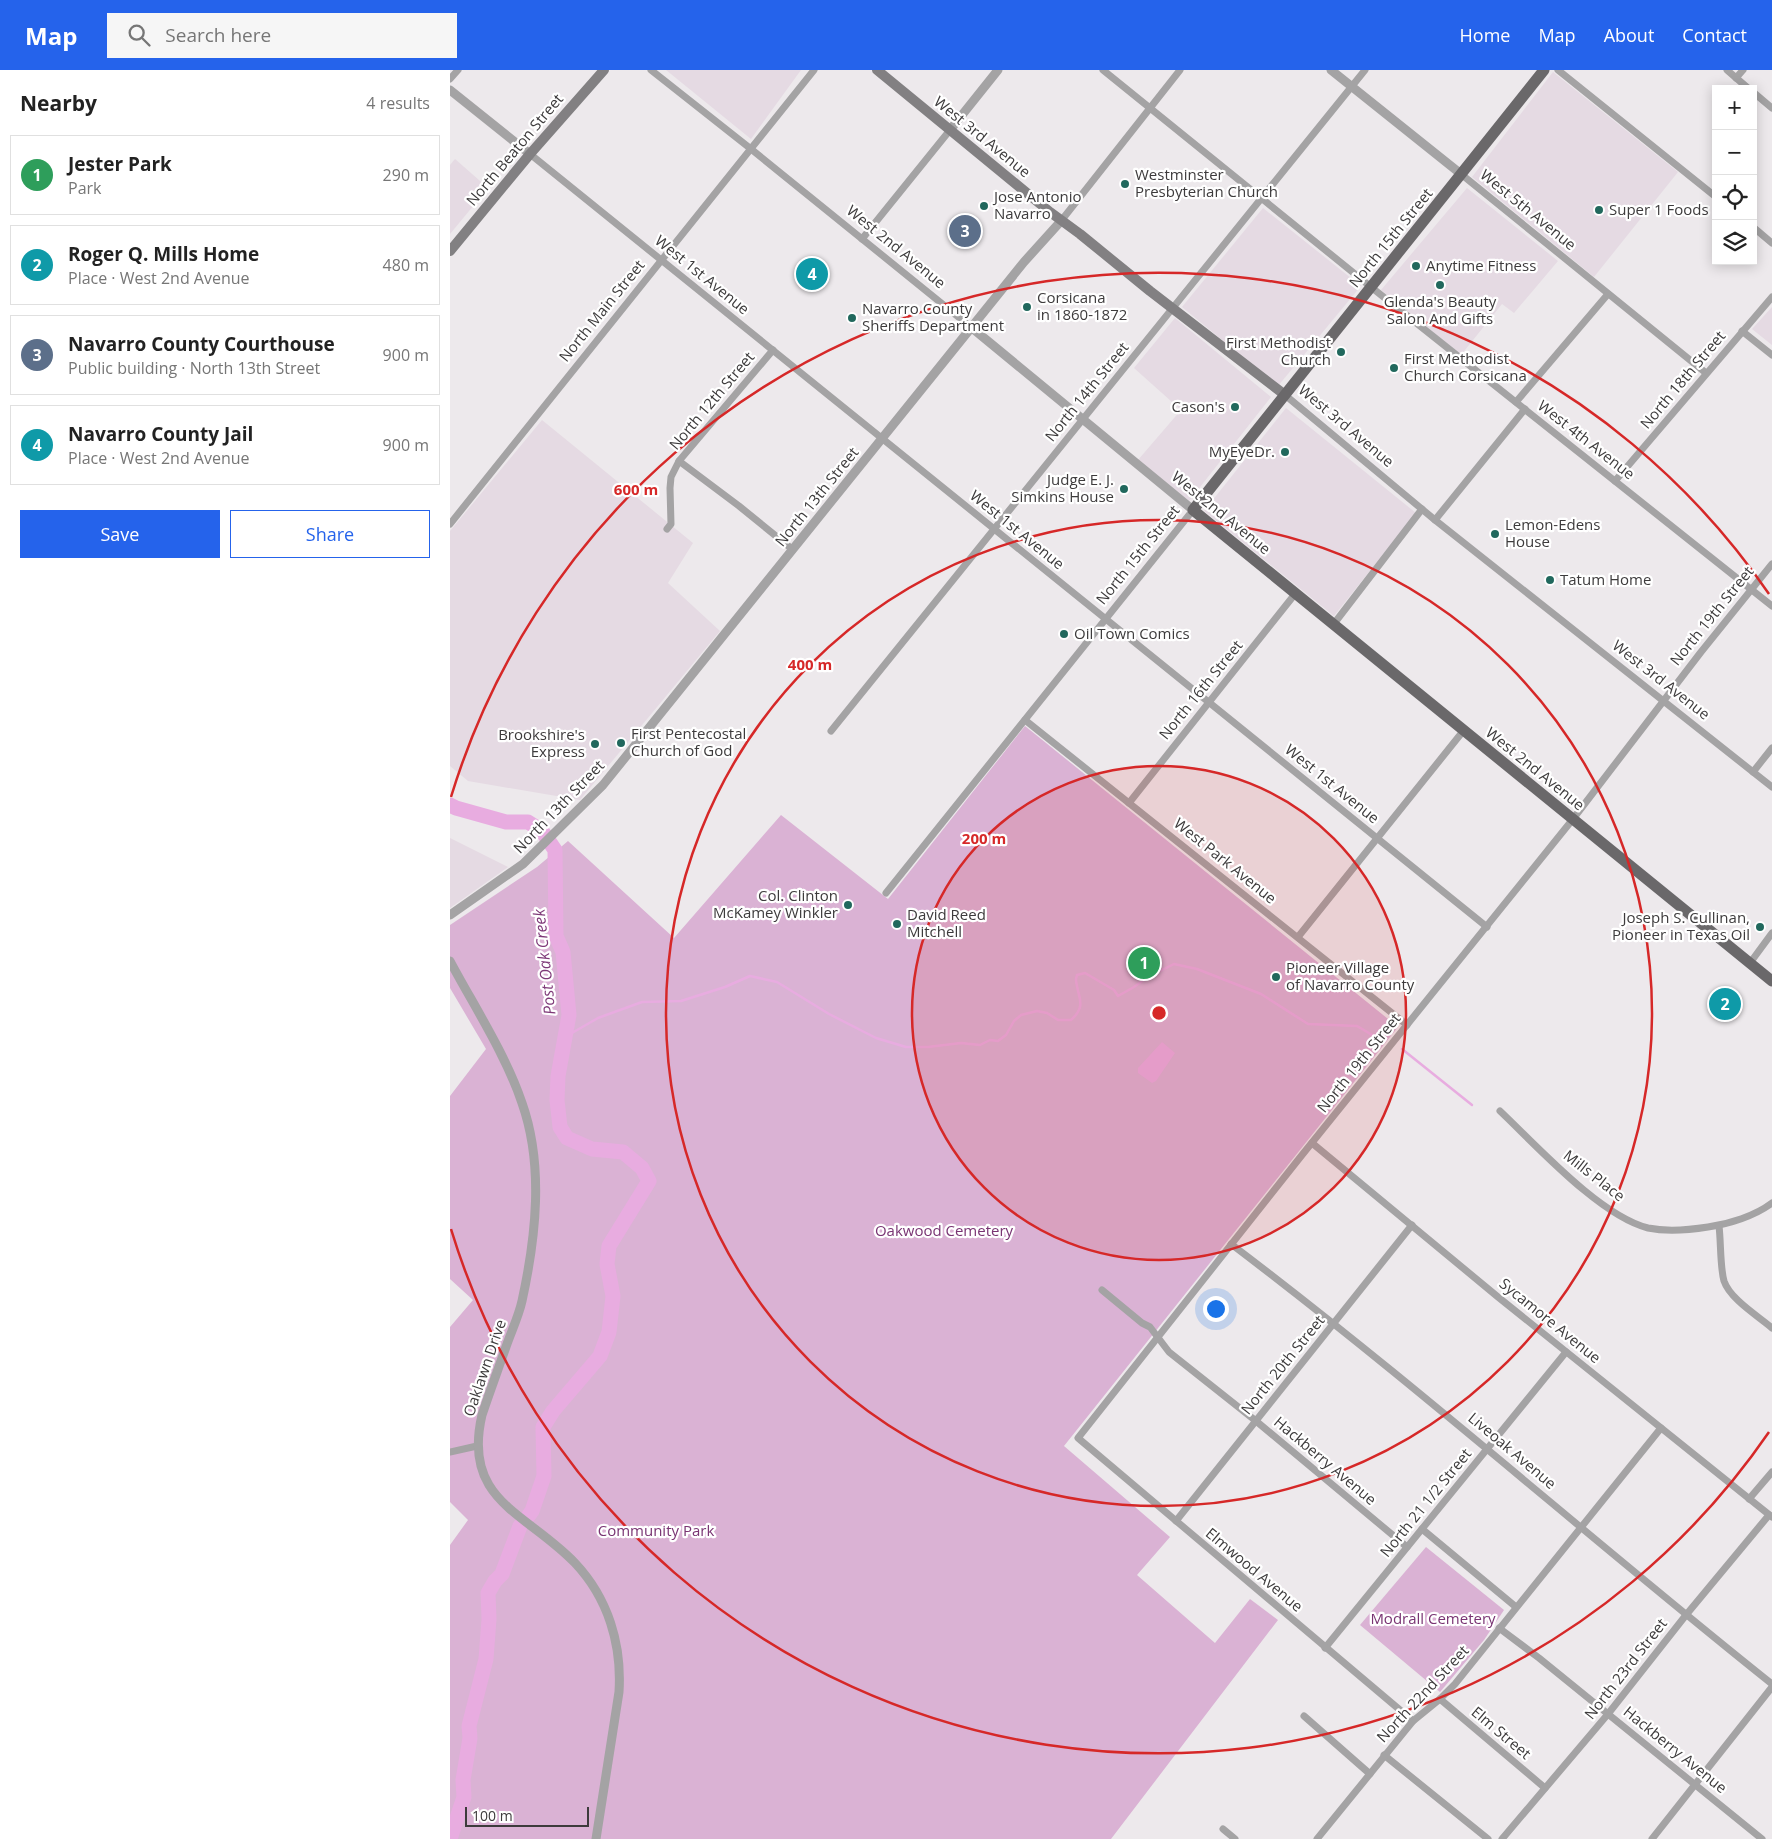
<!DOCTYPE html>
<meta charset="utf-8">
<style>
body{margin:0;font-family:"Open Sans",sans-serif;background:#f6f6f6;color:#222}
.controls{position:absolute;right:15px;top:15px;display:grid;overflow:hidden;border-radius:0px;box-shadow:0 2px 12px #0003}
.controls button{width:45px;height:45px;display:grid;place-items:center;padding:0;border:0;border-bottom:1px solid #e0e0e0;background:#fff;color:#222;font:25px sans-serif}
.scale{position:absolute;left:15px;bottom:12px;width:124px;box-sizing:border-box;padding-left:5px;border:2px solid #3d3b3c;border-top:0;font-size:14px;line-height:18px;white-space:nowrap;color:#3d3b3c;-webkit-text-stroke:4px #fff;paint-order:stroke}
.you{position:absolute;left:765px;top:1238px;width:18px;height:18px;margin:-12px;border:4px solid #fff;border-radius:50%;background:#1a73e8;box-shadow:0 0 0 8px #1a73e833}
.badge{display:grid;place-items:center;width:32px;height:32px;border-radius:50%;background:#2563eb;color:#fff;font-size:16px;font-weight:700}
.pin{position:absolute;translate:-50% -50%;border:2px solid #fff;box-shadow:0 1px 5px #0006}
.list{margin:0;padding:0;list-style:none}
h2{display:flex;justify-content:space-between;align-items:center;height:65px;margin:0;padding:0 20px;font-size:21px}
h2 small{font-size:16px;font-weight:400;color:#767676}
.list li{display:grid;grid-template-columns:32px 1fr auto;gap:15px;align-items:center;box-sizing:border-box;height:80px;margin:0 10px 10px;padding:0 10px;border:1px solid #e0e0e0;border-radius:0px}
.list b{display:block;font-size:19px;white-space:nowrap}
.list p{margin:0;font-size:16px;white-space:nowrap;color:#767676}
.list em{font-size:16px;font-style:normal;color:#767676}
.actions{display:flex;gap:10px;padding:15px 20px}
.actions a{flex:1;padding:11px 0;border:1px solid #2563eb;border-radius:0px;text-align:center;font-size:18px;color:#2563eb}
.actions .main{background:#2563eb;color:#fff}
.icon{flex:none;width:28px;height:28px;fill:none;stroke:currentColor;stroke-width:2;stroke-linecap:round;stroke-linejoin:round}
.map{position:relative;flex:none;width:1322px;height:1769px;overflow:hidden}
header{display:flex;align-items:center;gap:30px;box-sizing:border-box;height:70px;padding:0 25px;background:#2563eb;color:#fff}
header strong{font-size:24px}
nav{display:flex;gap:28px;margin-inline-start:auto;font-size:18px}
.search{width:350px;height:45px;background:#f6f6f6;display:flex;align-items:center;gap:12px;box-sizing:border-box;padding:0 18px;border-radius:0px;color:#767676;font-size:19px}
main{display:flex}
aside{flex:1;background:#fff}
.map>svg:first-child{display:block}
.built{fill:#e5dae3}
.green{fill:#dab2d4}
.water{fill:#e8ace0}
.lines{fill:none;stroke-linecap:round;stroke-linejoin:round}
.stream{stroke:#e8ace0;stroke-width:2.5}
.river{stroke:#e8ace0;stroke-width:15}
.minor{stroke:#a4a3a4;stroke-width:7}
.tertiary{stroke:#a4a3a4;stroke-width:9}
.secondary{stroke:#828082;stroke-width:10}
.primary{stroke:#6a686a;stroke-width:11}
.ring{fill:none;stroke:#d62828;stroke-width:2.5}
.poi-dot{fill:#21685d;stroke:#fff;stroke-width:2}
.labels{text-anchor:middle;stroke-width:4.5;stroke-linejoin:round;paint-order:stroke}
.street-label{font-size:15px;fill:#3d3b3c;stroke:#fff}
.poi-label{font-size:15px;fill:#3d3b3c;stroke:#fff;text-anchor:start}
.park-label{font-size:15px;fill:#793473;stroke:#fff}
.water-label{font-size:16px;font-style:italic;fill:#7e3978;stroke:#fff}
.centre{fill:#d62828;stroke:#fff;stroke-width:2.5}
.ring-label{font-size:15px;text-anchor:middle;font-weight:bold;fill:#d62828;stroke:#fff;stroke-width:4.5;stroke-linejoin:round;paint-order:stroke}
</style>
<header>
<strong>Map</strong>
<div class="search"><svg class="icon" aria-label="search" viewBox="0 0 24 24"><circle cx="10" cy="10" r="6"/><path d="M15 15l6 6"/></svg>Search here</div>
<nav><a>Home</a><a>Map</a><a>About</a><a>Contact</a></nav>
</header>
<main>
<aside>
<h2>Nearby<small>4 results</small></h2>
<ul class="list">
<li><span class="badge" style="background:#2e9e5b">1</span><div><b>Jester Park</b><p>Park</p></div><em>290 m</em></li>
<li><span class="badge" style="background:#0f9aa8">2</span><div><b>Roger Q. Mills Home</b><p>Place · West 2nd Avenue</p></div><em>480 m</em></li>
<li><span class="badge" style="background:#5c6f8a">3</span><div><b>Navarro County Courthouse</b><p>Public building · North 13th Street</p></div><em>900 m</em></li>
<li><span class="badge" style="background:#0f9aa8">4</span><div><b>Navarro County Jail</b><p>Place · West 2nd Avenue</p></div><em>900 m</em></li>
</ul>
<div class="actions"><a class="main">Save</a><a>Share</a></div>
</aside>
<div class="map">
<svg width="1322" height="1769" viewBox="0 0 1322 1769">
<rect width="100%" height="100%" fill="#ede9ec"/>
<g class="built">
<polygon points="216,0 351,0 301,69"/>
<polygon points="1103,2 1228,102 1144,207 1022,107"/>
<polygon points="5,89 38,118 0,164 0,95"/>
<polygon points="1017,118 1108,191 1064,243 1052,234 1011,285 931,220"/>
<polygon points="813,138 911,216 828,316 732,237"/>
<polygon points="1322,237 1322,275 1302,259"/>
<polygon points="725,248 821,327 739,431 688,390 731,340 684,298"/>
<polygon points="836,338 966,443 884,546 754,441"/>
<polygon points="92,350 243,473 218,513 270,561 130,730 18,711 0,696 0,461"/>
<polygon points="0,768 58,797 0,838"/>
</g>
<g class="green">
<polygon points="575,656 948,957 614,1376 720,1467 687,1505 765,1573 800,1529 828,1550 661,1769 0,1769 0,1475 18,1450 0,1432 0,1257 23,1230 0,1209 0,1026 36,979 0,918 0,855 87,797 118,771 224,868 331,745 438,829"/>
<polygon points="976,1477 1054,1540 1034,1570 990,1622 910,1555"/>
</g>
<polygon class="water" points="712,972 725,983 706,1011 702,1013 688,1003 688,998"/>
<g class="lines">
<g class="stream">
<path d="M115,967L148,948L192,932L231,931L275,917L300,906L327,912L379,944L426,968L456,977H478L511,973L530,975L540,970L548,971L556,965L564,951L571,945L587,941L597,943L608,950H621C638,935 627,927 626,909L627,905L635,903L664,920L668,926L684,917L698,907L724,894L747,899L811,924L858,954L907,956L929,969"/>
<polyline points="952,979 1022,1035"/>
</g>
<g class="river">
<polyline points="0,735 6,738 56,752 78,752 92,761 105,780 106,866 113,882 119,945 108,1006 107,1030 110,1057 117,1068 142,1079 173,1082 192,1098 199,1111 159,1176 157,1194 163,1226 159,1262 150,1286 103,1341 93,1357 94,1406 82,1441 79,1445"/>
<polyline points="0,1769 14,1727 13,1710 20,1668 19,1656 36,1589 39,1549 38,1523 45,1511 52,1504 70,1456"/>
</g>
<g class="minor">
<polyline points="201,0 301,79 522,258"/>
<polyline points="653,0 921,217 1322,536"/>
<polyline points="1108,0 1266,127"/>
<polyline points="1277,0 1299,19"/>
<polyline points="1286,8 1293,0"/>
<polyline points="0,9 8,0"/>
<polyline points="1303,22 1322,38"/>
<polyline points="80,84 1037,857"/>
<polyline points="1011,104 1256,303"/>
<polyline points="611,151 730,0"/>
<polyline points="1303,157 1322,173"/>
<polyline points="412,169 500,60"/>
<polyline points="1292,261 1322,285"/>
<polyline points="835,325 985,450 1322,717"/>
<polyline points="1066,332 1158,224"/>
<polyline points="229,391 289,436 342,479"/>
<polyline points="1165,411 1322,227"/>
<polyline points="985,450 1075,339"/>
<polyline points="0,454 364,0"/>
<polyline points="217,459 221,454 220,418 221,407 229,391 323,280"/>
<polyline points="883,555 972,439"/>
<polyline points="575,650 957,955"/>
<polyline points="381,661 915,0"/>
<polyline points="1303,702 1322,678"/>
<polyline points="679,733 845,524"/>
<polyline points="436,823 743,440"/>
<polyline points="848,867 1014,660"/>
<polyline points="1300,893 1322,863"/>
<path d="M1050,1041C1086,1075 1150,1146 1198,1158C1218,1162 1239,1160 1258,1157C1279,1154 1305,1146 1322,1133"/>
<polyline points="862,1073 1048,1227 1322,1447"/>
<path d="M1269,1156C1271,1172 1270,1197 1274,1211C1280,1229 1308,1246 1322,1258"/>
<path d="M781,1174C966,1314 1140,1469 1322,1614"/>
<polyline points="652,1220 692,1253 700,1257 719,1282 806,1351 957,1477"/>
<polyline points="0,1382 27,1376"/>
<polyline points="1299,1429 1322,1402"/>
<polyline points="726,1451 962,1155"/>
<polyline points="972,1459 1066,1537"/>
<polyline points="1049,1558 1089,1588 1312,1769"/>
<polyline points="875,1578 1116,1282"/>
<polyline points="990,1629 1095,1718"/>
<polyline points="854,1646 920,1704"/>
<polyline points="963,1651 628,1368 852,1085 1123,749 1251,582 1322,494"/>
<polyline points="934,1685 1038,1769"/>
<polyline points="773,1759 785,1769"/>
<polyline points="867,1769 963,1651 990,1629 1005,1614 1211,1358"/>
<polyline points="1052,1769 1158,1644 1236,1545 1319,1445"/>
<polyline points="1202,1769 1322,1617"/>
</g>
<g class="tertiary">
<polyline points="881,0 1011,104"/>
<polyline points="0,20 80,84"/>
<polyline points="500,60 548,0"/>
<polyline points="522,258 743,440"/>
<polyline points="0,845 73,794 153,715 574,192 611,151"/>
<path d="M0,891C24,936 56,985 72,1033C94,1095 86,1167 72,1231C69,1245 62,1260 57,1274C49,1297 40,1321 32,1345C12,1431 76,1442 125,1493C158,1528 172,1574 169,1622L146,1769"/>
</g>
<g class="secondary">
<polyline points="427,0 600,142 630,164 700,221 835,325"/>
<polyline points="0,181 80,84 154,0"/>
</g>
<polyline class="primary" points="1094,0 743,440 1322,911"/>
</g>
<circle cx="709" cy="943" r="247" fill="#d62828" fill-opacity=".12"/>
<g class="ring">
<circle cx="709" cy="943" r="247"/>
<circle cx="709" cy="943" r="493"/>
<path d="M1319 1362A740 740 0 0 1 1 1159M1 727A740 740 0 0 1 1319 524"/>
</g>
<g class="poi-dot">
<circle cx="675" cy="114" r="5"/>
<circle cx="534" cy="136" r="5"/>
<circle cx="1149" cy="140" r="5"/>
<circle cx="966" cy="196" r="5"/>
<circle cx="990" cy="215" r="5"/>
<circle cx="577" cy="237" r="5"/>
<circle cx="402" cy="248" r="5"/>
<circle cx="891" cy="282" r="5"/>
<circle cx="944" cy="298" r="5"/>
<circle cx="785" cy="337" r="5"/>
<circle cx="835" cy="382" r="5"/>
<circle cx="674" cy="419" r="5"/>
<circle cx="1045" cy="464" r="5"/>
<circle cx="1100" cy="510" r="5"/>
<circle cx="614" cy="564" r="5"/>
<circle cx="171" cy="673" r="5"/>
<circle cx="145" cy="674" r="5"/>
<circle cx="398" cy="835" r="5"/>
<circle cx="447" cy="854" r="5"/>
<circle cx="1310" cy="857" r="5"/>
<circle cx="826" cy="907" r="5"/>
</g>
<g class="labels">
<g class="street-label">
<text transform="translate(532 67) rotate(39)" y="5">West 3rd Avenue</text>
<text transform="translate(65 80) rotate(-50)" y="5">North Beaton Street</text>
<text transform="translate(1078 140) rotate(39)" y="5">West 5th Avenue</text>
<text transform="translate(941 168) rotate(-51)" y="5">North 15th Street</text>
<text transform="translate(446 177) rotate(39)" y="5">West 2nd Avenue</text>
<text transform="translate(252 205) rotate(39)" y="5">West 1st Avenue</text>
<text transform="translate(152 241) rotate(-51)" y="5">North Main Street</text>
<text transform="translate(1233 310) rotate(-50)" y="5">North 18th Street</text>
<text transform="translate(637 322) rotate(-51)" y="5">North 14th Street</text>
<text transform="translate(262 331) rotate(-50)" y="5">North 12th Street</text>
<text transform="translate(896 356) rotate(40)" y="5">West 3rd Avenue</text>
<text transform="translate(1136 370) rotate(38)" y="5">West 4th Avenue</text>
<text transform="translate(367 427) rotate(-51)" y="5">North 13th Street</text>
<text transform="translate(771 443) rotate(39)" y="5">West 2nd Avenue</text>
<text transform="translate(567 460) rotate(39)" y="5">West 1st Avenue</text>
<text transform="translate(688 485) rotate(-51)" y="5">North 15th Street</text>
<text transform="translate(1262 546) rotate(-51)" y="5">North 19th Street</text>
<text transform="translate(1211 610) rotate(38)" y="5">West 3rd Avenue</text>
<text transform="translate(751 620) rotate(-51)" y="5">North 16th Street</text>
<text transform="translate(1085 699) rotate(39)" y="5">West 2nd Avenue</text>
<text transform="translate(882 714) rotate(39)" y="5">West 1st Avenue</text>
<text transform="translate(109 737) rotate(-46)" y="5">North 13th Street</text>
<text transform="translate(775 791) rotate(39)" y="5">West Park Avenue</text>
<text transform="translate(909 993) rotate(-51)" y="5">North 19th Street</text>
<text transform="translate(1144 1106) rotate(38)" y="5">Mills Place</text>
<text transform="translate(1100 1251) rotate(39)" y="5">Sycamore Avenue</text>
<text transform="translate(833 1295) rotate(-51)" y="5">North 20th Street</text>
<text transform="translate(35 1298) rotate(-71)" y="5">Oaklawn Drive</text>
<text transform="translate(1062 1381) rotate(40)" y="5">Liveoak Avenue</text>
<text transform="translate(875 1391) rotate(40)" y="5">Hackberry Avenue</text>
<text transform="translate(976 1433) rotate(-51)" y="5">North 21 1/2 Street</text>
<text transform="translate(804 1500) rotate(40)" y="5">Elmwood Avenue</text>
<text transform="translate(1176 1599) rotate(-52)" y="5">North 23rd Street</text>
<text transform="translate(973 1624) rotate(-47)" y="5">North 22nd Street</text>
<text transform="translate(1051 1663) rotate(40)" y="5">Elm Street</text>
<text transform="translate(1225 1680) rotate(39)" y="5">Hackberry Avenue</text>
</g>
<g class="poi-label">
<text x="685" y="110">Westminster<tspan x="685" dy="17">Presbyterian Church</tspan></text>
<text x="544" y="132">Jose Antonio<tspan x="544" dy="17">Navarro</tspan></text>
<text x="1159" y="145">Super 1 Foods</text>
<text x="976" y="201">Anytime Fitness</text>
<text x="587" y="233">Corsicana<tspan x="587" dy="17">in 1860-1872</tspan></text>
<text x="990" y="237" text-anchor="middle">Glenda's Beauty<tspan x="990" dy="17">Salon And Gifts</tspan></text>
<text x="412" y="244">Navarro County<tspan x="412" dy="17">Sheriffs Department</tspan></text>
<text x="881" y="278" text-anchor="end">First Methodist<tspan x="881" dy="17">Church</tspan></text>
<text x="954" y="294">First Methodist<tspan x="954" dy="17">Church Corsicana</tspan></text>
<text x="775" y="342" text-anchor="end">Cason's</text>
<text x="825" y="387" text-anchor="end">MyEyeDr.</text>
<text x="664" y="415" text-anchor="end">Judge E. J.<tspan x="664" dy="17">Simkins House</tspan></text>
<text x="1055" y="460">Lemon-Edens<tspan x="1055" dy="17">House</tspan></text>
<text x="1110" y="515">Tatum Home</text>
<text x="624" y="569">Oil Town Comics</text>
<text x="181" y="669">First Pentecostal<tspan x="181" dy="17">Church of God</tspan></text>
<text x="135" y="670" text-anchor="end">Brookshire's<tspan x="135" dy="17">Express</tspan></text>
<text x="388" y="831" text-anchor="end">Col. Clinton<tspan x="388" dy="17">McKamey Winkler</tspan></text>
<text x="457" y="850">David Reed<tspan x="457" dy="17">Mitchell</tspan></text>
<text x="1300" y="853" text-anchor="end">Joseph S. Cullinan,<tspan x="1300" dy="17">Pioneer in Texas Oil</tspan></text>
<text x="836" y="903">Pioneer Village<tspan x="836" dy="17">of Navarro County</tspan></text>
</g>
<g class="park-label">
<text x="494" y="1166">Oakwood Cemetery</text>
<text x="206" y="1466">Community Park</text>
<text x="983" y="1554">Modrall Cemetery</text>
</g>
<g class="water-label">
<text transform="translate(94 892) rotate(-96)" y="6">Post Oak Creek</text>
</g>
</g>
<circle cx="709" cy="943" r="8" class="centre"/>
<g class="ring-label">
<text x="186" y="425">600 m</text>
<text x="360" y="600">400 m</text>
<text x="534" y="774">200 m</text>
</g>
</svg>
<div class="controls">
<button>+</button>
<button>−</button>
<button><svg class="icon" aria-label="locate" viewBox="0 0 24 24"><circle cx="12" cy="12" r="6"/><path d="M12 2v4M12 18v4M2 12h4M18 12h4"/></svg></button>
<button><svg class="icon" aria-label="layers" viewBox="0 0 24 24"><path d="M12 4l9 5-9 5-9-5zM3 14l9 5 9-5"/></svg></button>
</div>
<div class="scale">100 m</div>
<div class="you"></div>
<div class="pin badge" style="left:694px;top:893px;background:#2e9e5b">1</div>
<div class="pin badge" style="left:1275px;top:934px;background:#0f9aa8">2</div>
<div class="pin badge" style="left:515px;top:161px;background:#5c6f8a">3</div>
<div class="pin badge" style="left:362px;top:204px;background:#0f9aa8">4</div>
</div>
</main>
